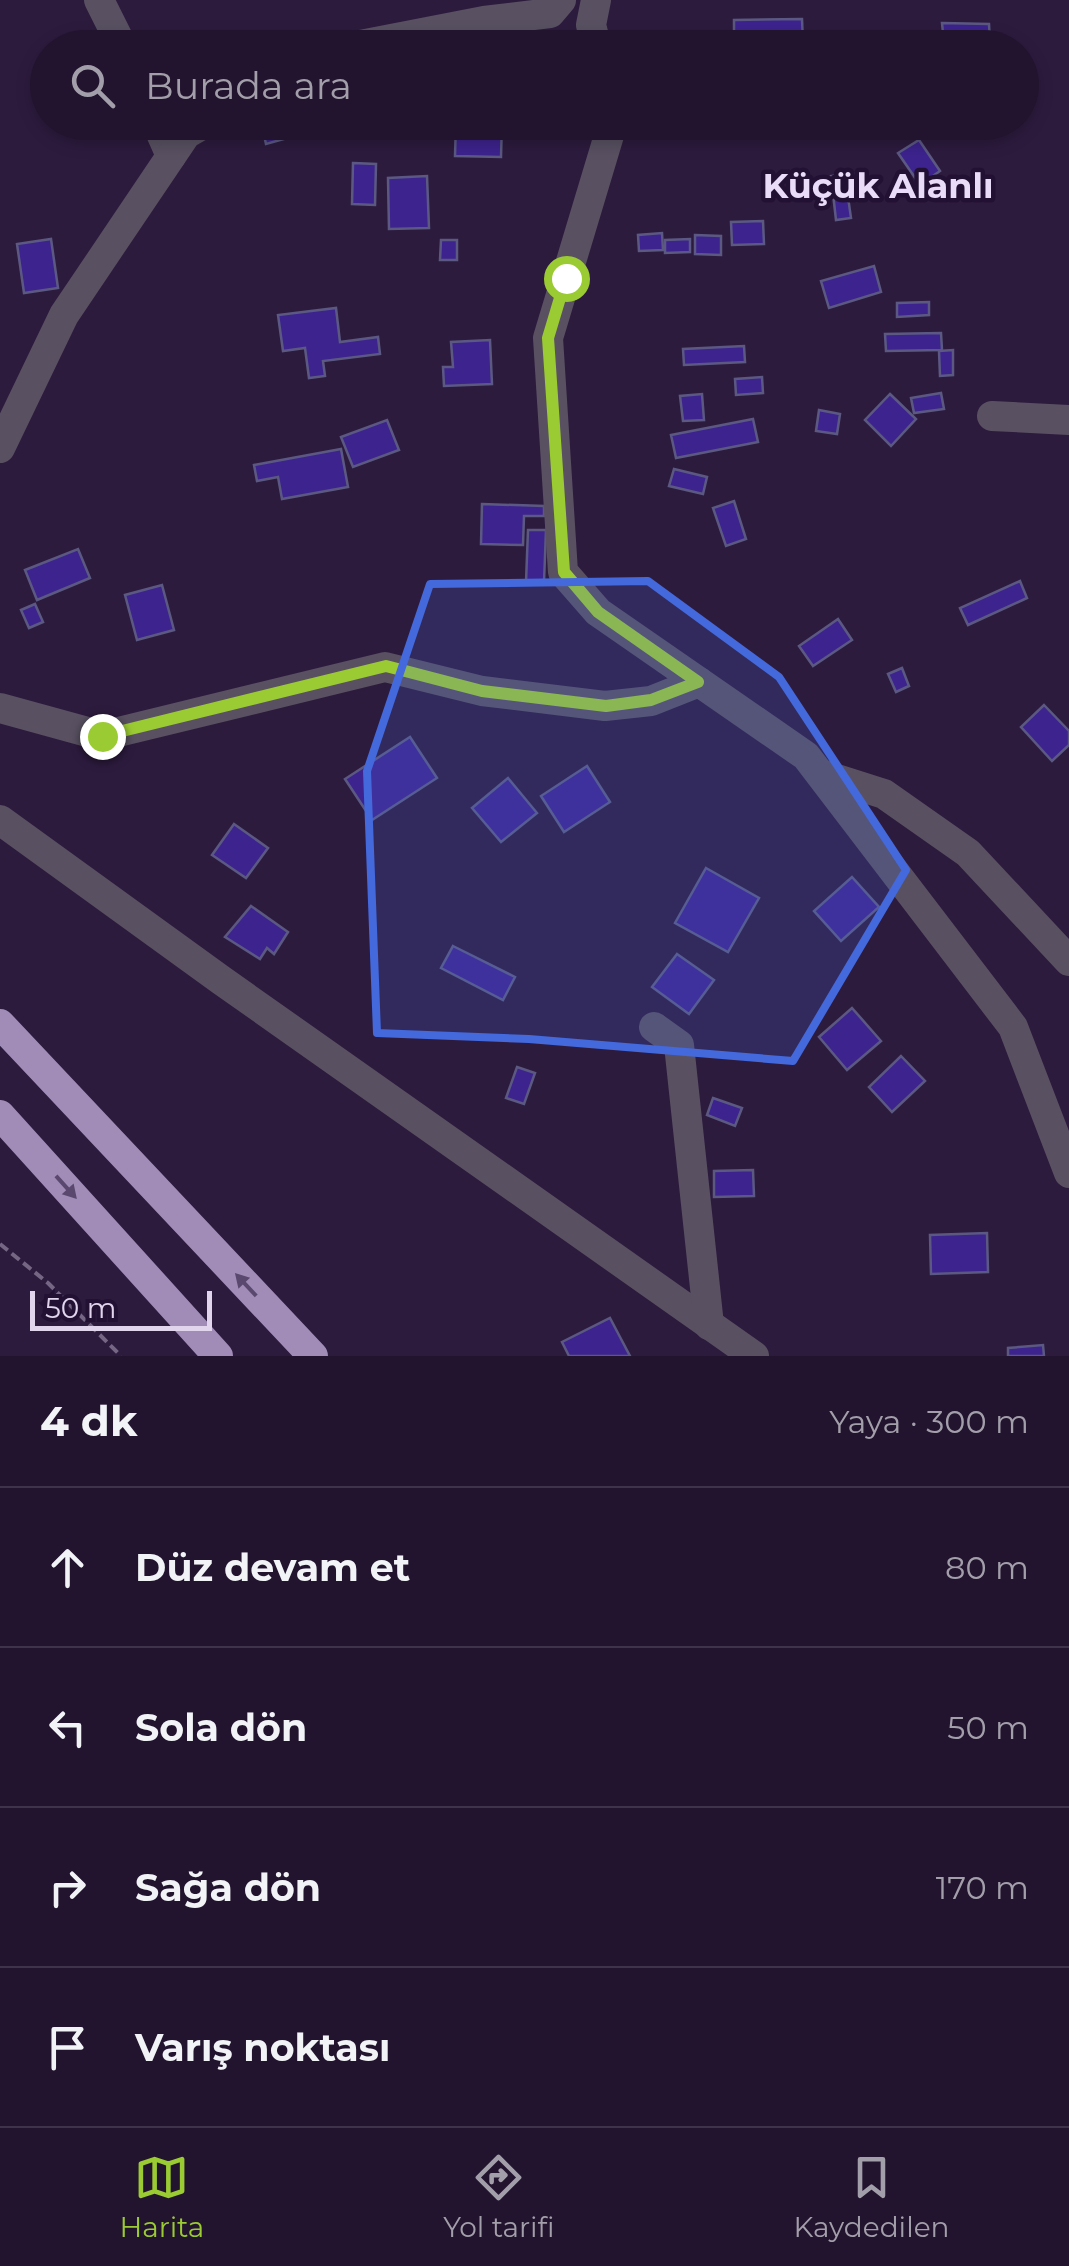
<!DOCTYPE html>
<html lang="tr">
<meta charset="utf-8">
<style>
body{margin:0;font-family:Montserrat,sans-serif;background:#2a1d36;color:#f1f3f6}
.scale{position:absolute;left:30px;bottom:25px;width:182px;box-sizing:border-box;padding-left:10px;border:5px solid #e0d5ec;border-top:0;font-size:28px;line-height:35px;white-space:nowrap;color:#e0d5ec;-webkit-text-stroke:8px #231134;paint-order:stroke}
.stop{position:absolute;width:30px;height:30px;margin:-22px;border:8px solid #9bcb33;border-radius:50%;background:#fff}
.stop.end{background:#9bcb33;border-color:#fff;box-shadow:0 2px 10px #0008}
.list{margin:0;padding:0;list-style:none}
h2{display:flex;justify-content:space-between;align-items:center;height:130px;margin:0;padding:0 40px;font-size:42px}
h2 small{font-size:32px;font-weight:400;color:#a29eaa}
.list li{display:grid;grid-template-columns:65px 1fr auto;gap:30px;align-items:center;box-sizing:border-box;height:160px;padding:0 40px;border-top:2px solid #3f334a}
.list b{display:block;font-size:38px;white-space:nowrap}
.list em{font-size:32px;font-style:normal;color:#a29eaa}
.icon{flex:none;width:55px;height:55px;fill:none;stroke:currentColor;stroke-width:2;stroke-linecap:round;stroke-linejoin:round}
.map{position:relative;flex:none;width:1069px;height:1356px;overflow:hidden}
.search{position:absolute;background:#22142e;box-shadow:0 5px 15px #0003;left:30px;right:30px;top:30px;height:110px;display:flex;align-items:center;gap:25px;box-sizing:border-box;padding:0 35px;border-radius:55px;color:#a29eaa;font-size:38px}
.sheet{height:770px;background:#22142e}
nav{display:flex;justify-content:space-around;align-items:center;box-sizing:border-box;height:140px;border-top:2px solid #3f334a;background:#22142e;font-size:28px;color:#a29eaa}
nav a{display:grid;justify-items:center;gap:5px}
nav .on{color:#9bcb33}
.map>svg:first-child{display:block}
.building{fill:#3d238e;stroke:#5b5982;stroke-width:2.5}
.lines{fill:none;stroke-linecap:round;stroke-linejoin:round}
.path{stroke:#756684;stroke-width:4;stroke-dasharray:10 5;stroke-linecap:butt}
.minor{stroke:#595162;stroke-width:30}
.highway{stroke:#a08cb7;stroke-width:30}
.oneway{fill:#5b486f}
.route{stroke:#9bcb33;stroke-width:12}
.marked{fill:#4469dc;fill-opacity:0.2;stroke:#4469dc;stroke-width:8;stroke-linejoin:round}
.labels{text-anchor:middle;stroke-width:9;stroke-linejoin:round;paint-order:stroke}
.quarter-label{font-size:35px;font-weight:bold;fill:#e9dcf8;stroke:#231134}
</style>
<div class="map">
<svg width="1069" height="1356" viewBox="0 0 1069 1356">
<rect width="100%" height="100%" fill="#2d1b3e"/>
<g class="building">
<polygon points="802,19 803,42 757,43 757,48 734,48 734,20"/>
<polygon points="942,23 989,24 990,42 960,43 958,33 943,33"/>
<polygon points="478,36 518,37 518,48 478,48"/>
<polygon points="261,122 314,122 316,130 266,144"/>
<polygon points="456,122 502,122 501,157 455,156"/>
<polygon points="663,122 696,122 697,132 664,133"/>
<polygon points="919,140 940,171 920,185 898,153"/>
<polygon points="353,163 376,164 375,205 352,204"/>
<polygon points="858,173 859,189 847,190 851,218 836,220 831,176"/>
<polygon points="427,176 429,228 389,229 388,178"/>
<polygon points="763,221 764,244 732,245 731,222"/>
<polygon points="662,233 663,250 639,251 638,235"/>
<polygon points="695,235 721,236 721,255 695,254"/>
<polygon points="51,239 58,288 24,293 17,244"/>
<polygon points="690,239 690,252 665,253 665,240"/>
<polygon points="441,240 457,240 457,260 440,260"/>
<polygon points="874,266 881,292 829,308 821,281"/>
<polygon points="929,302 929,315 897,317 897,303"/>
<polygon points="336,308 340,342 378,337 380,354 323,361 325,376 309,378 305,348 283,351 278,315"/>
<polygon points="941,333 942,350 886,351 885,334"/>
<polygon points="490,340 492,384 444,386 443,367 453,367 451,342"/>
<polygon points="744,346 745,362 684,365 683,349"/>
<polygon points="953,350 953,375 940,376 939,351"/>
<polygon points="762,377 763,393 736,395 735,379"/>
<polygon points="941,393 944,409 914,413 911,398"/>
<polygon points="702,394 704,420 683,421 680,396"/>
<polygon points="890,394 916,419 891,446 865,420"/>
<polygon points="819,410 840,414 837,434 816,431"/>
<polygon points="753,419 758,442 676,458 671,435"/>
<polygon points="387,420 399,450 353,467 341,437"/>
<polygon points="341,449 348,487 282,499 278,477 257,481 254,465"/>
<polygon points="674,469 707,477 703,494 669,486"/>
<polygon points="734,501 746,539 726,546 713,508"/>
<polygon points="482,504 544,506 544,516 524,516 523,545 481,544"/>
<polygon points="528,530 546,530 544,582 526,582"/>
<polygon points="78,549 90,578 37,600 25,570"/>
<polygon points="1020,581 1027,598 968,625 960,608"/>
<polygon points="162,585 174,630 137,640 125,595"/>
<polygon points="35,604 43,622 29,628 21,610"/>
<polygon points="838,619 852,640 813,666 799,646"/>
<polygon points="902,668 909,686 896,692 888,674"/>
<polygon points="1044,705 1069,731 1069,745 1052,761 1021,727"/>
<polygon points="410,737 437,778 372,820 345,779"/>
<polygon points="587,766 610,802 564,832 541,796"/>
<polygon points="508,778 537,813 501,842 472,808"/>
<polygon points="234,824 268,848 246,878 212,855"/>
<polygon points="706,868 759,898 728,952 675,923"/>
<polygon points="852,877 879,907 841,941 814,911"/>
<polygon points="251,906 288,932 274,954 267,948 260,959 225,937"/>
<polygon points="453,946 515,977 503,1000 441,968"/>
<polygon points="677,954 714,980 689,1014 652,987"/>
<polygon points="852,1008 881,1041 847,1070 819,1037"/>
<polygon points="901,1056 925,1081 892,1112 869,1087"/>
<polygon points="517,1067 535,1073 524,1104 506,1098"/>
<polygon points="713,1098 742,1108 735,1126 707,1115"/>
<polygon points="753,1170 754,1196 714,1197 714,1171"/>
<polygon points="987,1233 988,1272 931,1274 930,1235"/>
<polygon points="610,1318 630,1356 569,1356 562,1342"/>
<polygon points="1043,1345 1044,1356 1008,1356 1008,1348"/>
</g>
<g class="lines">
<polyline class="path" points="0,1244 48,1283 121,1356"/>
<g class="minor">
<polyline points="99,0 123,48"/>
<polyline points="596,0 591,25 597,48"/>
<polyline points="345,48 484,21 550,13 561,0"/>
<polyline points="156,122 171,156"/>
<polyline points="613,122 548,338 563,572 598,612 806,756 1013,1027 1069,1173"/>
<polyline points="992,416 1069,420"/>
<polyline points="0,448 64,315 186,134 207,122"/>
<polyline points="0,708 102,736 385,667 482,691 605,706 651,701 699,682"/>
<polyline points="821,774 884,794 968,853 1069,961"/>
<polyline points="0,820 221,980 754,1356"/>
<polyline points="654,1027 679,1045 709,1325"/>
</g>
<g class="highway">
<polyline points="0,1024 313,1356"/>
<polyline points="0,1115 218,1356"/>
</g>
</g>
<defs><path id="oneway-solid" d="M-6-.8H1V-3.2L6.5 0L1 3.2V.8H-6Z" transform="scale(2.5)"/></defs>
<g class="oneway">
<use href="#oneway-solid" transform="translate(66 1187) rotate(48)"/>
<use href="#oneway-solid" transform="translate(246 1285) rotate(-133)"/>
</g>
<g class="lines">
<polyline class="route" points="102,736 386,666 482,691 606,706 651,700 698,682 598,612 564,572 548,338 566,278"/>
</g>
<path class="marked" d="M648,581L779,677L906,870L793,1061L529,1039L377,1033L367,771L430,584Z"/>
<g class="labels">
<g class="quarter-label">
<text x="878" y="198">Küçük Alanlı</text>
</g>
</g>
</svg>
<div class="scale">50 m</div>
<div class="stop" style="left:566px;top:278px"></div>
<div class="stop end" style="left:102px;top:736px"></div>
<div class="search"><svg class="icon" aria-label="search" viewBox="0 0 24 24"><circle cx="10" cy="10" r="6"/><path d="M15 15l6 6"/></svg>Burada ara</div>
</div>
<section class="sheet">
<h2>4 dk<small>Yaya · 300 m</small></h2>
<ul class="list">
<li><svg class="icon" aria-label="ahead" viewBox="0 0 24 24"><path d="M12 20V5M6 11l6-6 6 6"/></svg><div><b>Düz devam et</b></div><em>80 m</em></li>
<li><svg class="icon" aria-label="left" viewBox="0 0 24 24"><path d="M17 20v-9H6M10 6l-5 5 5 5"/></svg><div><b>Sola dön</b></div><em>50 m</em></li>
<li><svg class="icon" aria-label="right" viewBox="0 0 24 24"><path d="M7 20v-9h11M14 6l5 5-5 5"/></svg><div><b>Sağa dön</b></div><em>170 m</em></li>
<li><svg class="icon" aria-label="arrive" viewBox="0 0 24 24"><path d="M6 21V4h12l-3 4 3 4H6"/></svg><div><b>Varış noktası</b></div></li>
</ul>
</section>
<nav>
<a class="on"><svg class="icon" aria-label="map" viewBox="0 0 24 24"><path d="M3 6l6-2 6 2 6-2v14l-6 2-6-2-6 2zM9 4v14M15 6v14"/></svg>Harita</a>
<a><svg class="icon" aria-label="directions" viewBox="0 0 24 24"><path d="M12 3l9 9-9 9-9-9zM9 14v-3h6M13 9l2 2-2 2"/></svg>Yol tarifi</a>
<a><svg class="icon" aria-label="saved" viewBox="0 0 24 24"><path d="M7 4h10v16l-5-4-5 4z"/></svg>Kaydedilen</a>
</nav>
